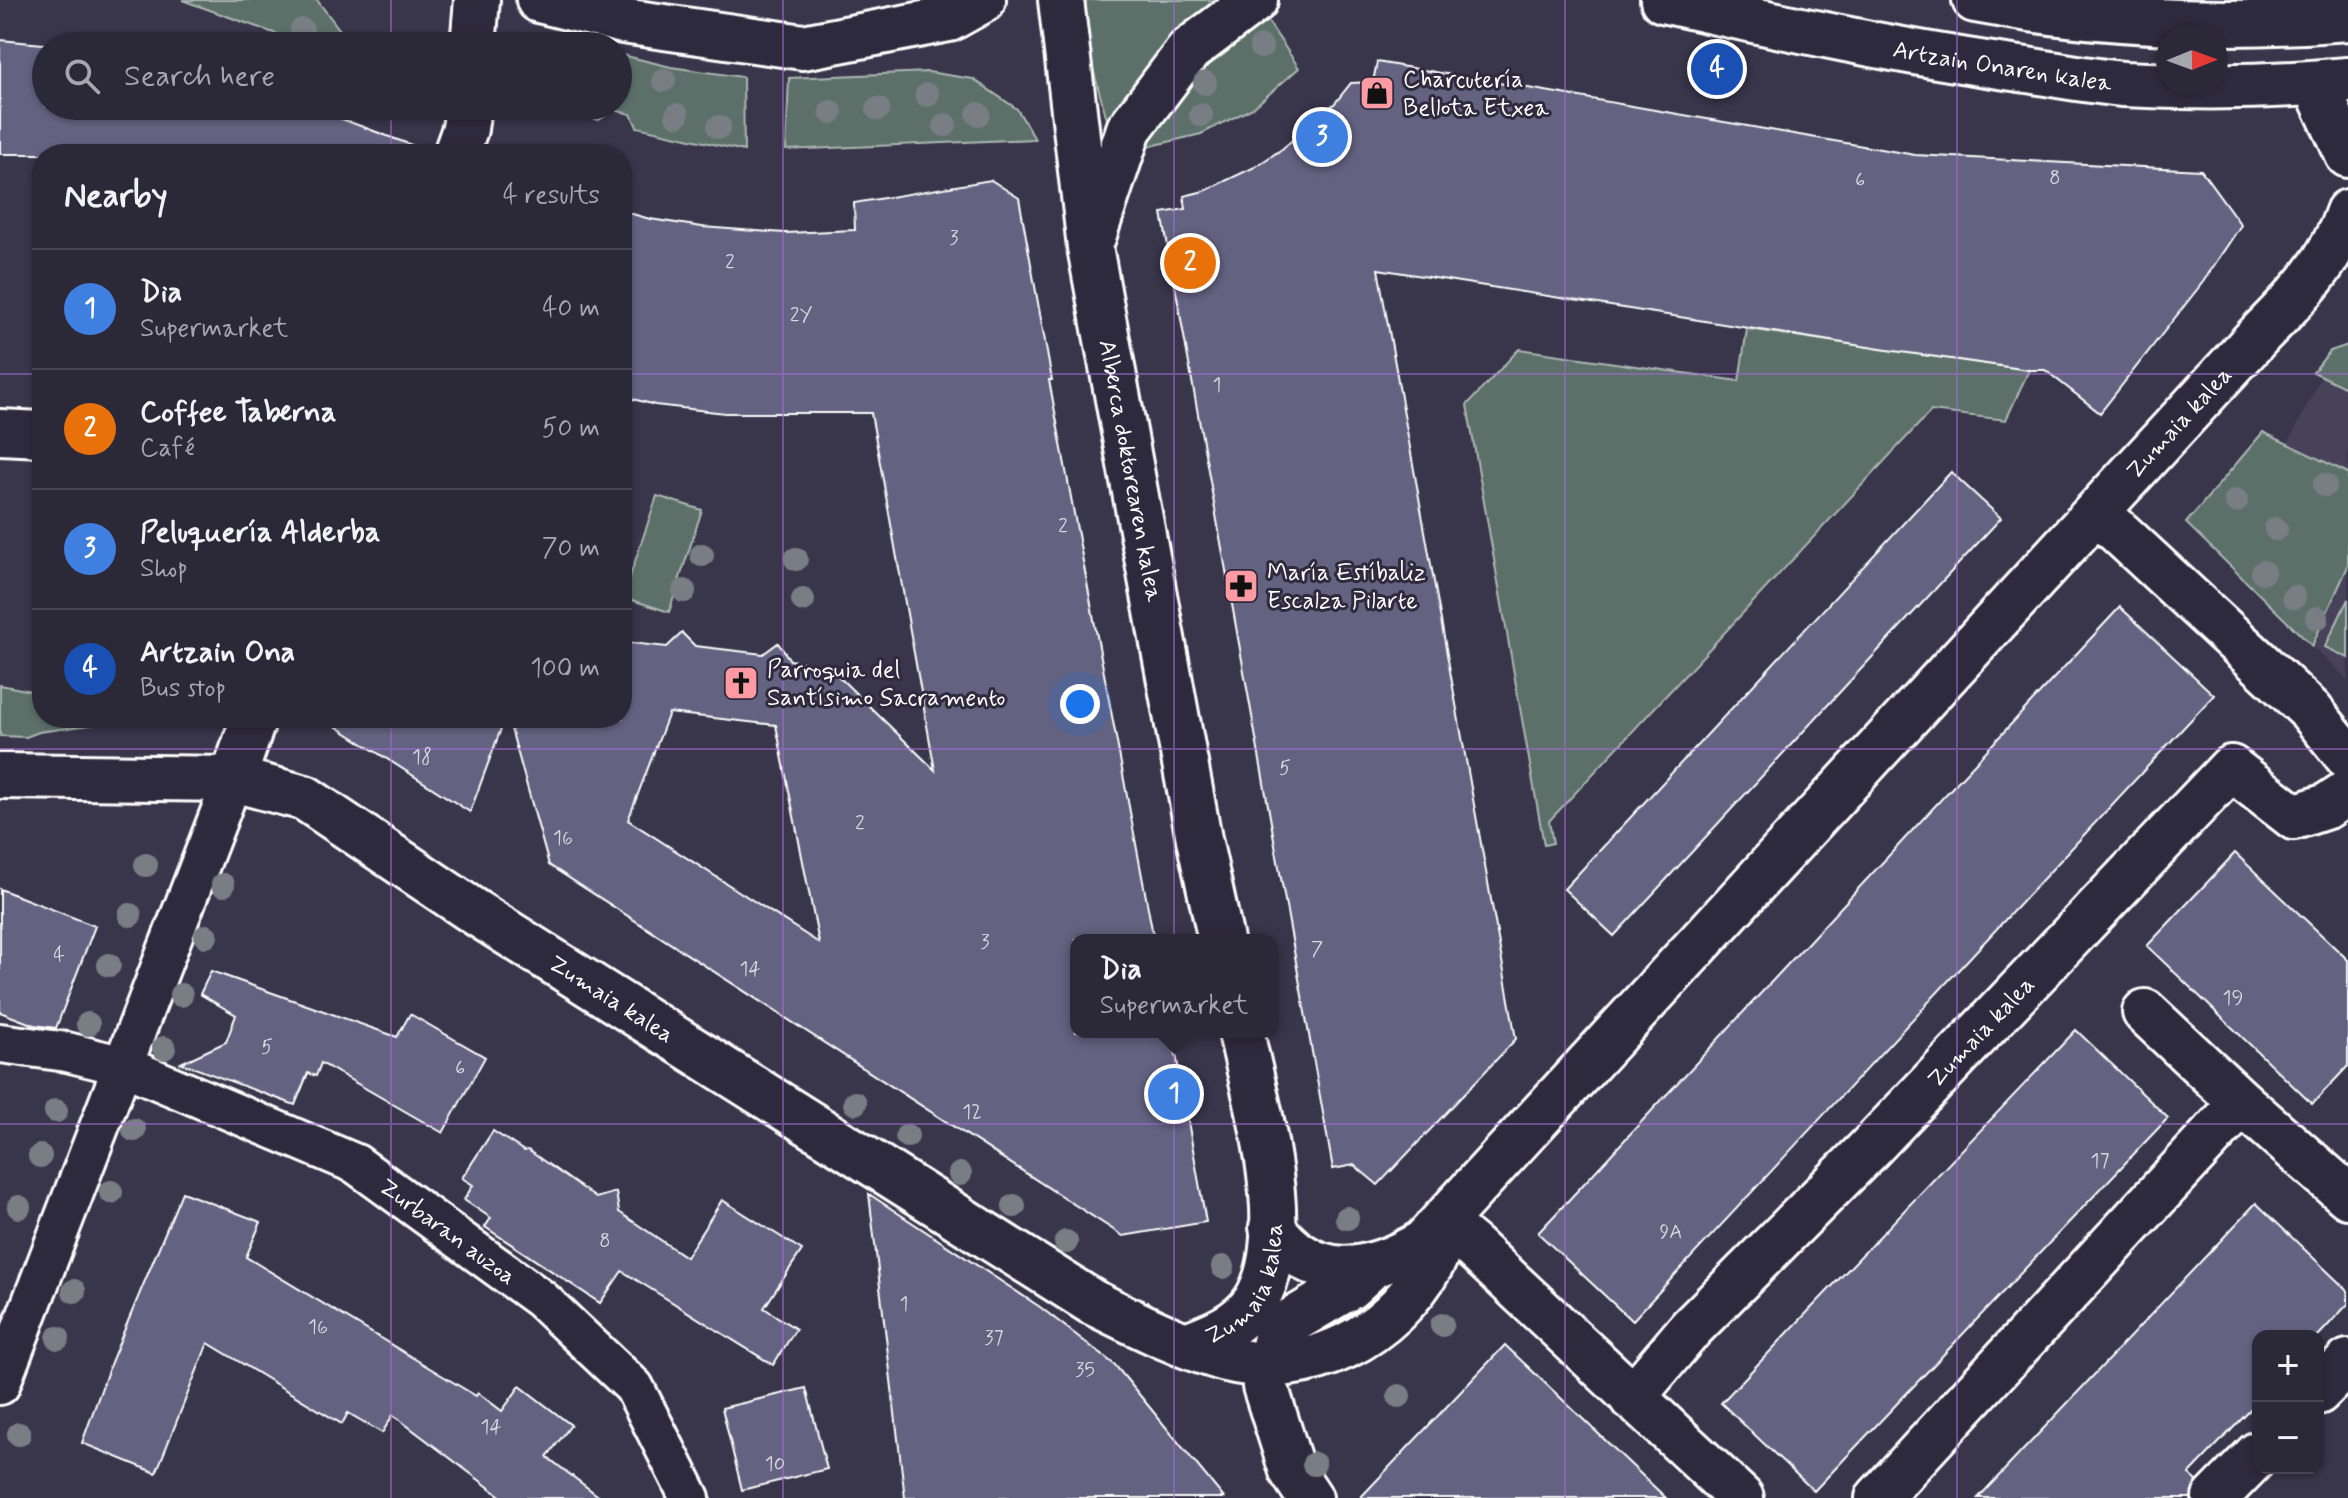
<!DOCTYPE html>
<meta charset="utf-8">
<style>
body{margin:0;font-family:Mynerve,sans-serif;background:#333040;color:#f1f3f6}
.controls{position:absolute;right:24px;bottom:24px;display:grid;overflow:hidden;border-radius:16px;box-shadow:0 2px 6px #0004}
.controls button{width:72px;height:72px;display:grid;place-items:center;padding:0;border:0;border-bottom:2px solid #474453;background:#2b2838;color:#f1f3f6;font:40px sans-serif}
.compass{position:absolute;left:2156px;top:24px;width:72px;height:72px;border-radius:50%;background:#2b2838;box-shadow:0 2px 6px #0004;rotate:89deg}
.you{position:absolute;left:1080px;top:704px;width:28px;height:28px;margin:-20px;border:6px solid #fff;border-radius:50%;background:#1a73e8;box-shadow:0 0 0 12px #1a73e833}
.badge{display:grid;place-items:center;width:52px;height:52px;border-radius:50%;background:#ea580c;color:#fff;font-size:26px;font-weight:700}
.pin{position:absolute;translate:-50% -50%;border:4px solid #fff;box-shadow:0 2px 8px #0006}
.popup{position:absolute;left:1070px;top:934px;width:208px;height:104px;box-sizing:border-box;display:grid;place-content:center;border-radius:16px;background:#2b2838;filter:drop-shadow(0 2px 6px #0005);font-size:26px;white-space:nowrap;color:#a6a6ae}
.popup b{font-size:30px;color:#f1f3f6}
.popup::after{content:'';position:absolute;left:50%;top:100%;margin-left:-16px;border:16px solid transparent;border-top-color:#2b2838}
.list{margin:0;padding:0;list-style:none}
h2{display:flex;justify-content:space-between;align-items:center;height:104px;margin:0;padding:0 32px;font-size:34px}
h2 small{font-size:26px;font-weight:400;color:#a6a6ae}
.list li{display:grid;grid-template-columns:52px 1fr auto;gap:24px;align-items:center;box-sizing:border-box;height:120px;padding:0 32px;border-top:2px solid #474453}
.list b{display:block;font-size:30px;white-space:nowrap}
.list p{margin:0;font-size:26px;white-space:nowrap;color:#a6a6ae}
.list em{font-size:26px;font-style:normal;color:#a6a6ae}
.icon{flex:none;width:44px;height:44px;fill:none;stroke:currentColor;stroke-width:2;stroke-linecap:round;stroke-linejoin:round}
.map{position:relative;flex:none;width:2348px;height:1498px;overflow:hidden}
.search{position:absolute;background:#2b2838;box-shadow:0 2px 6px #0004;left:32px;top:32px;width:600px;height:88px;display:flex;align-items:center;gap:20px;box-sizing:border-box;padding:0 28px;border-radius:44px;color:#a6a6ae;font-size:30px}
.panel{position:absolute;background:#2b2838;box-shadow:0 2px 6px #0004;left:32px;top:144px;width:600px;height:584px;border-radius:32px}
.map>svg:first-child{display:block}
.built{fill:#46425a}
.green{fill:#5b7069;stroke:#adb8b4;stroke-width:2}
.building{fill:#636280;stroke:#fff;stroke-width:2;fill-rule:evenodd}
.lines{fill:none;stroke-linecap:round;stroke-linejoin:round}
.pedestrian-casing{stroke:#fff;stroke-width:44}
.minor-casing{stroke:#fff;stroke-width:50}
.tertiary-casing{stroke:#fff;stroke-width:50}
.primary-casing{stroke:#fff;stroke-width:50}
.pedestrian{stroke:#2f2a3d;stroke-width:38}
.minor{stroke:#2f2a3d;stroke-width:44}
.tertiary{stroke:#2f2a3d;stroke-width:44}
.primary{stroke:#2f2a3d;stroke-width:44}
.tree{fill:#797d84}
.grid{fill:none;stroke:#a36bd2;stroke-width:2;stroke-opacity:0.55}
.labels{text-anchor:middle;stroke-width:6;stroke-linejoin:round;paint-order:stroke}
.number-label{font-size:20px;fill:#d8d8df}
.street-label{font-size:24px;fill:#fff;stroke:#2f2a3d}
.poi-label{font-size:24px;fill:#fff;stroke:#2f2a3d;text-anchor:start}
</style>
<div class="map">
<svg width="2348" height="1498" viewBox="0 0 2348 1498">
<rect width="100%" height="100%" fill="#39354a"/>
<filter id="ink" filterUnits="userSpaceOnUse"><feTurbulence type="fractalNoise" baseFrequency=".0125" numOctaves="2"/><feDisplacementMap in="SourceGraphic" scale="16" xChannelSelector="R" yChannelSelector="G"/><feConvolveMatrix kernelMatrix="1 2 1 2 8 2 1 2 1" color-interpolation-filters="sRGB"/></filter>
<g filter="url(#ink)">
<polygon class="built" points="2348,345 2348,680 2186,523 2263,432 2288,443 2321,377 2313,372 2330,351"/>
<g class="green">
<polygon points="182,0 317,0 352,46 310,46"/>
<path d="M1086,0H1218C1170,34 1141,83 1110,131C1102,98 1078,30 1086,0Z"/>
<polygon points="1265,17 1299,68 1253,108 1201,134 1139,149 1181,86 1221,49"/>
<polygon points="531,33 586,46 494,46 509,36"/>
<polygon points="618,54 671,67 743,77 744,151 637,127 631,114 614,110 599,120 535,106 618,106"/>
<polygon points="928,72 973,79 1017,109 1035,139 786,150 789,78"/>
<polygon points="1747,329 2029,370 2006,420 1931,411 1549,821 1553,843 1544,845 1467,405 1519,349 1739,381"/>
<polygon points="2348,345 2348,389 2313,372 2330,351"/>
<polygon points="2263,432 2348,473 2348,566 2312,646 2186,523"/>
<polygon points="657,496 702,510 669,612 623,597"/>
<polygon points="2348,599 2348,658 2325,647"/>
<polygon points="0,685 42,693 42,718 141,718 39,732 26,737 0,736"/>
</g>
<g class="building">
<polygon points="0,40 65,46 46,46 46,106 307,106 422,149 421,154 0,154"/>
<polygon points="1377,62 1915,155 2201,170 2241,225 2203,282 2100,413 2045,370 2029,370 1887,350 1378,269 1516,1039 1378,1185 1354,1165 1333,1169 1162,213 1186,209 1184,196 1204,191 1255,167 1282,149 1335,103 1351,83 1373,82"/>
<path d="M991,180L1019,198L1052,380H1049L1154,940H1076V1032H1172L1206,1222L1123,1236L549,865L508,718H622V642L667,647L682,633L695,646L763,654L778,643L790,660L823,666L835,673L935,770L871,413H725L655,405L622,396V211L650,219L702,227L785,233L855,230L854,203ZM669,713L776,725L819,943L628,820Z"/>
<polygon points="1951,472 2001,518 1614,936 1564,889"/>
<polygon points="2120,607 2214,695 1632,1321 1538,1233"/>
<polygon points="323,718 505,718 470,812"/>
<polygon points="2235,853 2348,960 2348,1066 2312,1104 2147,946"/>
<polygon points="0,889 95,926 56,1028 34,1025 0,1012"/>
<polygon points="211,971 397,1037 410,1014 485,1057 443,1133 321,1063 316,1076 308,1073 295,1105 181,1063 226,1042 236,1015 200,994"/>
<polygon points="2076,1030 2168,1118 1814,1491 1721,1403"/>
<polygon points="493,1131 524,1151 528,1150 596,1198 616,1192 619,1212 686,1257 722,1200 802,1250 764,1308 796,1329 773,1365 622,1271 600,1303 485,1227 491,1218 464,1200 473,1185 462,1178"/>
<polygon points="182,1192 261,1222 246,1257 476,1396 478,1393 502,1411 520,1386 571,1425 547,1457 601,1498 503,1498 393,1415 382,1433 348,1413 342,1424 208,1343 156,1473 82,1443 111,1362"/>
<polygon points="869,1194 1040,1307 1115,1365 1224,1498 905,1498"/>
<polygon points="2256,1203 2348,1291 2348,1304 2318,1336 2258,1336 2258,1402 2189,1474 2197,1481 2191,1498 1978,1498"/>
<polygon points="1505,1345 1666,1498 1360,1498"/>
<polygon points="806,1388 827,1469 742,1490 722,1408"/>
</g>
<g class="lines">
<g class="pedestrian-casing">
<g id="pedestrian">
<path id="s1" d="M0,1043L67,1052L124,1066L356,1164L541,1299L634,1387L690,1498"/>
<polyline points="0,1385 233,779"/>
</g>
</g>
<g class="minor-casing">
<g id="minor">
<path id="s2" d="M1061,0L1090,247L1199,839L1221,940"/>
<polyline points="473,46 477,0"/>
<polyline points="2315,83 2348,155"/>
<polyline points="456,154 465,129 468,106"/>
<polyline points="1093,237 1129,129 1189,50 1255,0"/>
<polyline points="0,432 42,434"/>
<polyline points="2097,512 2310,710 2348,757"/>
<path id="s3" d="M0,776L233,779L305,798L470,909L1092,1302C1135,1323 1179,1346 1226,1359C1310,1380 1391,1336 1432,1263C1439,1252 1440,1235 1443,1222"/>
<polyline points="233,779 254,718"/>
<polyline points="2145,1012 2242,1103"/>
<polyline points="1443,1222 1473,1247 1741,1498"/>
<path id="s4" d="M1272,1227C1313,1285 1369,1275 1424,1242L2261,333C2297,297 2332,262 2348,212"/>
<path id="s5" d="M1189,1344C1213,1335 1239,1325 1255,1302C1297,1237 1256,1103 1241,1032"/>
<polyline points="2318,1392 2348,1362"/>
<path id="s6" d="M1632,1398L1691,1328L1865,1153L2231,768L2294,817L2327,806L2348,792"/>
<polyline points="1310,1498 1292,1471 1265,1386 1278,1329 1349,1287 1373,1265"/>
<polyline points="1878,1498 2242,1103 2348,1196"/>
<polyline points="2215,1498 2258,1454"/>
</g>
</g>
<g class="tertiary-casing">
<polyline id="tertiary" points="539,0 623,21 803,47 949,19 983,0"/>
</g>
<g class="primary-casing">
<g id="primary">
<path id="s7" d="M1663,0C1783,27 1904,53 2027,70C2059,75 2091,81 2123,84C2197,88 2274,87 2348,80"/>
<path d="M1975,0C2097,23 2224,28 2348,18"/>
</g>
</g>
<use href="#pedestrian" class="pedestrian"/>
<use href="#minor" class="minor"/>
<use href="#tertiary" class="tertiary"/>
<use href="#primary" class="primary"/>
</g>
<g class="tree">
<circle cx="302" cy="30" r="12"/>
<circle cx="1261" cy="47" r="12"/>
<circle cx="664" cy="80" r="12"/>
<circle cx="1205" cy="83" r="12"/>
<circle cx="927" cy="95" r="12"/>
<circle cx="878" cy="109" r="12"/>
<circle cx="831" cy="112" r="12"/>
<circle cx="978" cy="114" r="12"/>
<circle cx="677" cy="115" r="12"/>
<circle cx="1201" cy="115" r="12"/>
<circle cx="945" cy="125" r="12"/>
<circle cx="719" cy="127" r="12"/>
<circle cx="2325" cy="485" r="12"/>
<circle cx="2236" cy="501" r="12"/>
<circle cx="2276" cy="529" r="12"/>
<circle cx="702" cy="555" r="12"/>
<circle cx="796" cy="559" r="12"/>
<circle cx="2263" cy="572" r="12"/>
<circle cx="684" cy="591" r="12"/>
<circle cx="2294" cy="597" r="12"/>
<circle cx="803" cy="600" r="12"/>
<circle cx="2317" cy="618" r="12"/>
<circle cx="146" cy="865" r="12"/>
<circle cx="223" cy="885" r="12"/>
<circle cx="130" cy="915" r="12"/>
<circle cx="206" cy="936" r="12"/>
<circle cx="109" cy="965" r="12"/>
<circle cx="181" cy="995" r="12"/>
<circle cx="88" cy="1024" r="12"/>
<circle cx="164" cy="1048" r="12"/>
<circle cx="855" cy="1103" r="12"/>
<circle cx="56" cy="1111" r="12"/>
<circle cx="134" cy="1130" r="12"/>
<circle cx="907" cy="1136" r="12"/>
<circle cx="40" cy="1156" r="12"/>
<circle cx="960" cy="1174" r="12"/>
<circle cx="111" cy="1192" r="12"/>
<circle cx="1014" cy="1206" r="12"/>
<circle cx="19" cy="1207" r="12"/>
<circle cx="1347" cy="1218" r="12"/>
<circle cx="1066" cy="1242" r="12"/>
<circle cx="1223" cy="1267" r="12"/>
<circle cx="74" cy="1291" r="12"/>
<circle cx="1442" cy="1325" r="12"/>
<circle cx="58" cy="1338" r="12"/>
<circle cx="1399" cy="1396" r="12"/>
<circle cx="19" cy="1434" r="12"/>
<circle cx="1314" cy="1464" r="12"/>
</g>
</g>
<path class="grid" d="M391,0V46M783,0V1498M1174,0V1498M1565,0V1498M1957,0V1498M391,106V154M0,374H42M622,374H2348M391,718V1498M0,749H2348M0,1124H2348"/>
<defs>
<g id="shop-square" transform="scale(1.8)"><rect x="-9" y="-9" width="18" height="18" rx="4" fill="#ff9aa2" stroke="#2f2a3d"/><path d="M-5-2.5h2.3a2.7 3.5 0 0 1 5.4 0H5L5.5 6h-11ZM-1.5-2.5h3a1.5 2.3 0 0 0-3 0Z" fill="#111"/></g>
<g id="pharmacy-square" transform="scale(1.8)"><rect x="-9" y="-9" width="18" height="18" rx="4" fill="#ff9aa2" stroke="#2f2a3d"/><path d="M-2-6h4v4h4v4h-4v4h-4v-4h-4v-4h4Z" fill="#111"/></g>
<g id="church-square" transform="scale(1.8)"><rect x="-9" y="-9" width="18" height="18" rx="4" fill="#ff9aa2" stroke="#2f2a3d"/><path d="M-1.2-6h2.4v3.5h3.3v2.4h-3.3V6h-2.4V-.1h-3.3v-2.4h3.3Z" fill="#111"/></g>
</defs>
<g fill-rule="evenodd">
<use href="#shop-square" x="1377" y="93"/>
<use href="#pharmacy-square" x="1241" y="586"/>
<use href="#church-square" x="741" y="683"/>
</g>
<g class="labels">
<g class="number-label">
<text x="2055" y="184">8</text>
<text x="1860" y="186">6</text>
<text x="954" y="244">3</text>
<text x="730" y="268">2</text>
<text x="801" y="321">2Y</text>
<text x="1217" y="391">1</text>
<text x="1063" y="532">2</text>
<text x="422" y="763">18</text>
<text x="1285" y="774">5</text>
<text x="860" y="829">2</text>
<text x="563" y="844">16</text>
<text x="985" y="948">3</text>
<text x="1317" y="955">7</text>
<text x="59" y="961">4</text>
<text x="750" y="975">14</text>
<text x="2233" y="1004">19</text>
<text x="267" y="1053">5</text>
<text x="460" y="1074">6</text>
<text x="972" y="1118">12</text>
<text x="2100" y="1167">17</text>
<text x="1671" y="1238">9A</text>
<text x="605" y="1247">8</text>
<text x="904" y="1310">1</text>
<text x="318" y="1333">16</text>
<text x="994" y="1344">37</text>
<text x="1085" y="1376">35</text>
<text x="491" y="1433">14</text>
<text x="775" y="1470">10</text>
</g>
<g class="street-label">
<text dy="8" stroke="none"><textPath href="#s7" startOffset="346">Artzain Onaren kalea</textPath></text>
<text dy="8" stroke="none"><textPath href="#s4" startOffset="1286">Zumaia kalea</textPath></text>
<text dy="8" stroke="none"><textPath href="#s2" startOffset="476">Alberca doktorearen kalea</textPath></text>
<text dy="8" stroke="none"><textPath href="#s3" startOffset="674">Zumaia kalea</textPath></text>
<text dy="8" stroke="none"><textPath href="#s6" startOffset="506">Zumaia kalea</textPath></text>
<text dy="8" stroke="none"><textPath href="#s1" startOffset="492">Zurbaran auzoa</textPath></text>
<text dy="8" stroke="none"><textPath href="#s5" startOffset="90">Zumaia kalea</textPath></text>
</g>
<g class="poi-label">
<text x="1403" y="87">Charcutería<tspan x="1403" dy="28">Bellota Etxea</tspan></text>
<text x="1267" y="580">María Estíbaliz<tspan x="1267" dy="28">Escalza Pilarte</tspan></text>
<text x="767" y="677">Parroquia del<tspan x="767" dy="28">Santísimo Sacramento</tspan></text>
</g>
</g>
</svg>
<div class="controls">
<button>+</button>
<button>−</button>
</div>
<svg class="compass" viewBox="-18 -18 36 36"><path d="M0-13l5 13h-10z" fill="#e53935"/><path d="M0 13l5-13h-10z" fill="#a6a6ae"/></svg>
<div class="you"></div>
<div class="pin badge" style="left:1174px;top:1094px;background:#3f7fe0">1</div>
<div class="popup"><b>Dia</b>Supermarket</div>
<div class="pin badge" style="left:1190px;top:263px;background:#e8710a">2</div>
<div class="pin badge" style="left:1322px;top:137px;background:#3f7fe0">3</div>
<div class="pin badge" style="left:1717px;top:69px;background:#1a4fb4">4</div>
<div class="search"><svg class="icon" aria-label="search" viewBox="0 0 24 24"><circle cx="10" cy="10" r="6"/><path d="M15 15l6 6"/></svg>Search here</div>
<section class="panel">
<h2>Nearby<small>4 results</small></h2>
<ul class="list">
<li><span class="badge" style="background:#3f7fe0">1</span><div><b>Dia</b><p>Supermarket</p></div><em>40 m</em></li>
<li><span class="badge" style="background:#e8710a">2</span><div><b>Coffee Taberna</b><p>Café</p></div><em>50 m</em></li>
<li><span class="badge" style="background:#3f7fe0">3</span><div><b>Peluquería Alderba</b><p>Shop</p></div><em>70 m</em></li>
<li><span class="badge" style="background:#1a4fb4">4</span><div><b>Artzain Ona</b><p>Bus stop</p></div><em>100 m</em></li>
</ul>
</section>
</div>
